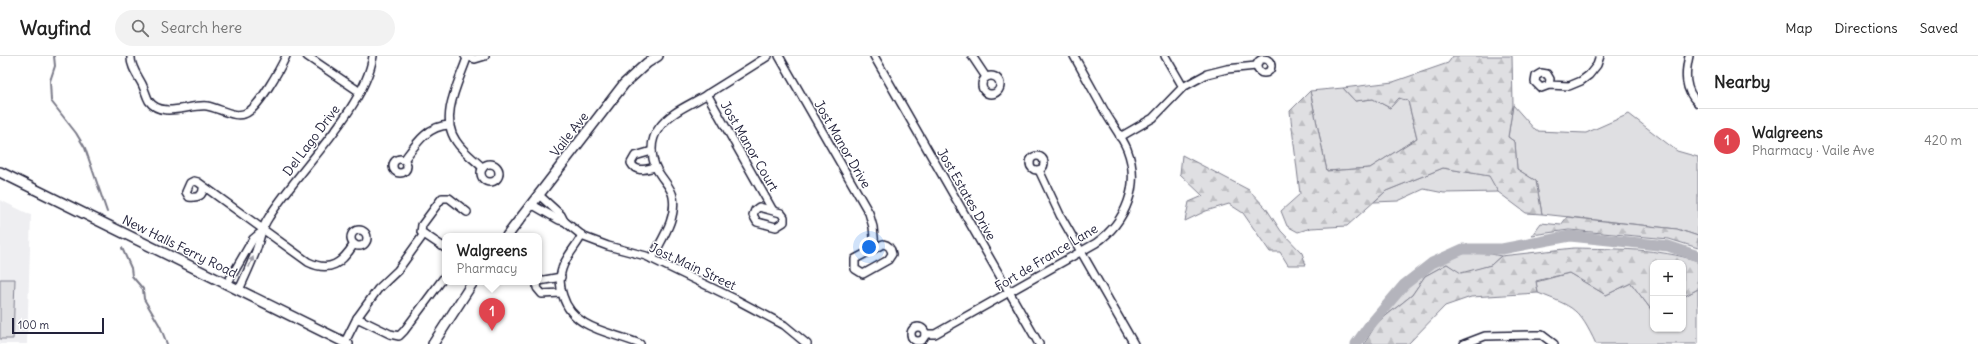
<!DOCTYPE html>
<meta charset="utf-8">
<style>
body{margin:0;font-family:Delius,sans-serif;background:#f2f2f2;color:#222}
.controls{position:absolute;right:12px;bottom:12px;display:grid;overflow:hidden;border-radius:8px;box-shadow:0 1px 3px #0004}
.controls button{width:36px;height:36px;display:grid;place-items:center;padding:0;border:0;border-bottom:1px solid #e0e0e0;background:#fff;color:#222;font:20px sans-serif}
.scale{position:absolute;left:12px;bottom:10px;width:92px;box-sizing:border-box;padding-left:4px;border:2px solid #22223b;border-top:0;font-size:11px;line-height:14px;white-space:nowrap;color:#22223b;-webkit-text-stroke:3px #fff;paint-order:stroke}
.you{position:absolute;left:869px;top:191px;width:14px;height:14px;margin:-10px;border:3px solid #fff;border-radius:50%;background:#1a73e8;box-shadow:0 0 0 6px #1a73e833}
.badge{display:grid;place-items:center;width:26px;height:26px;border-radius:50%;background:#7c3aed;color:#fff;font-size:13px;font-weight:700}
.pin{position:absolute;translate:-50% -33px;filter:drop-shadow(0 1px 2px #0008)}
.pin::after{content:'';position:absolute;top:21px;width:14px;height:12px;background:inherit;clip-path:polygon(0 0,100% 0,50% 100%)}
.popup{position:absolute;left:442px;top:177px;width:100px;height:52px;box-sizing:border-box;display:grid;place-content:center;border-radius:8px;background:#fff;filter:drop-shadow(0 1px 3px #0005);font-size:13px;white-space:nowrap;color:#767676}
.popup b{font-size:15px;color:#222}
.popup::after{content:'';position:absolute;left:50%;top:100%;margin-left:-8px;border:8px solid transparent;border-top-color:#fff}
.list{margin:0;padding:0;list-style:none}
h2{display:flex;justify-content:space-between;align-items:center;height:52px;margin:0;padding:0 16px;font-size:17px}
h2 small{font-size:13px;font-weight:400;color:#767676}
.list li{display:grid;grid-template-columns:26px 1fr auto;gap:12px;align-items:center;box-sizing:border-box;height:64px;padding:0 16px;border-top:1px solid #e0e0e0}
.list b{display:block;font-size:15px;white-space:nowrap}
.list p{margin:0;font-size:13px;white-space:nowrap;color:#767676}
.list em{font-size:13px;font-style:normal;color:#767676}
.icon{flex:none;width:22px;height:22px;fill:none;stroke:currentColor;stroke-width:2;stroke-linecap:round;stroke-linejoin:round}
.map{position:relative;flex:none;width:1698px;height:288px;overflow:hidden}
header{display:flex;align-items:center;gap:24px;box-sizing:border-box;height:56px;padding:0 20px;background:#fff;border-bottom:1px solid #e0e0e0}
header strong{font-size:19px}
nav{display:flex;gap:22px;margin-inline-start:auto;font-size:14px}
.search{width:280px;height:36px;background:#f2f2f2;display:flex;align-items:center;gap:10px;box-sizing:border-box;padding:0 14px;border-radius:22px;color:#767676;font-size:15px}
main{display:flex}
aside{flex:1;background:#fff}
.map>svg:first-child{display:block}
.built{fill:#eeeef1}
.grass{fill:#dfdfe2;stroke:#80808e}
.forest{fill:url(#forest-firs);stroke:#80808e}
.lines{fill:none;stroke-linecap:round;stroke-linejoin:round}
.stream{stroke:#7a7a88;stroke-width:2}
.river{stroke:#b4b4bc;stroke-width:11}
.minor-casing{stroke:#22223b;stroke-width:10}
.major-casing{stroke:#22223b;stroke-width:12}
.minor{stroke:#fff;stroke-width:7}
.major{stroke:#fff;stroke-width:9}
.oneway{fill:#9c9ca7}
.labels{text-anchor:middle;stroke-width:3;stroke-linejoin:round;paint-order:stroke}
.street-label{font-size:13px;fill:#22223b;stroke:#fff}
</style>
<header>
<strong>Wayfind</strong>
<div class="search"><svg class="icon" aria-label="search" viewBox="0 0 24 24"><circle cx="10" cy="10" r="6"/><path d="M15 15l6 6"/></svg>Search here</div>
<nav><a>Map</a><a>Directions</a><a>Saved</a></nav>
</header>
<main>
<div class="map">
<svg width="1698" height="288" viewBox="0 0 1698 288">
<defs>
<pattern id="forest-firs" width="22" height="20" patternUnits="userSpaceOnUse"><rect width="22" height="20" fill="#dfdfe2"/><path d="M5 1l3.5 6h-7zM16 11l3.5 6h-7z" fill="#bfbfc3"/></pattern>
</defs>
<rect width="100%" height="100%" fill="#fff"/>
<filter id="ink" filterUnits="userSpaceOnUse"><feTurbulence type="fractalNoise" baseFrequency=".025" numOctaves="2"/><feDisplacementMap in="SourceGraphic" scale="8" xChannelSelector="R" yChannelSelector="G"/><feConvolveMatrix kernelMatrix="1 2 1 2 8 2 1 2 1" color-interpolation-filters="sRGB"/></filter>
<g filter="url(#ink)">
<polygon class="built" points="0,144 31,159 27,288 0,288"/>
<g class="grass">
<polygon points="1343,32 1355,45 1373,43 1390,52 1399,42 1408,45 1417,82 1370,112 1327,115 1310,35"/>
<polygon points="1513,49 1536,75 1586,77 1629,58 1677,95 1698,101 1698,180 1677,173 1542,158 1536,125 1517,113 1515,86 1508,81"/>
<polygon points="1443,112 1490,120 1498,136 1444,137 1424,133 1398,145 1374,146 1386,135"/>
<path d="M1467,197L1491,198L1501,200L1491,209L1461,218L1447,208L1425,220L1412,239L1377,267C1395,244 1413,219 1440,205C1448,201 1458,199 1467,197Z"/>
<path d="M1569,217L1606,239L1631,227L1653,256V273H1683V241L1698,233V288H1596C1579,252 1574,251 1538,237L1536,226Z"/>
<polygon points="0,223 15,223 13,283 0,283"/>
</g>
<g class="forest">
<polygon points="1453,0 1512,0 1513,49 1508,81 1515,86 1517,113 1536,125 1542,158 1526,157 1498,136 1489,120 1443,112 1386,135 1347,170 1311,172 1298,176 1287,170 1281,155 1300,138 1290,55 1310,35 1327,115 1370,112 1417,82 1408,45 1399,42 1390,52 1373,43 1355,45 1343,32 1393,26 1448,7"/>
<polygon points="1182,99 1249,134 1266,152 1281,175 1302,197 1306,209 1288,209 1280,196 1270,196 1243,157 1229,148 1206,155 1185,165 1189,146 1203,140 1180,118"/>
<polygon points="1567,161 1677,173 1698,180 1698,192 1669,183 1569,174 1532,179 1541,167 1561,169"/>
<path d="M1574,192C1616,193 1658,192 1698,205V233L1683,241V207H1653V256L1631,227L1606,239L1569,217L1536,225L1538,237L1471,241L1445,250L1408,288H1364L1377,267L1412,239L1425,220L1447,208L1461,217L1491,209L1501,200Z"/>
</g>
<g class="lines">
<g class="stream">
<polyline points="54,0 55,10 50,25 51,45 76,77 85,92 107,156"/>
<polyline points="122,192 131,212 132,220 143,233 144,243 160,270 167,288"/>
</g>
<polyline class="river" points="1356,288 1369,270 1404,229 1432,207 1463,193 1502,193 1570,180 1668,190 1698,200"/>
<g class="minor-casing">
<g id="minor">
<path d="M131,0C130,10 138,20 142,28C145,34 146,40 149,45C162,63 189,48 207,50C220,52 236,64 248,56C260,49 280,13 286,0"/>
<polyline points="307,0 360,36"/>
<polyline points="465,0 475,3 485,0"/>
<polyline points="779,0 869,157 873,171 875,191"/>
<polyline points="874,0 1039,288"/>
<polyline points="972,0 986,21"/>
<polyline points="1165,0 1183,31"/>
<path d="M1689,0C1685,17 1684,34 1698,47"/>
<path d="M467,2C459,26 439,61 456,85C463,96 474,103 483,112"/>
<circle cx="1264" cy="10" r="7"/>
<circle cx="991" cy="29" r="9"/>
<polyline points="1549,29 1550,23 1547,18 1541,17 1536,20 1535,26 1541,32 1549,29 1569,30 1581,25 1589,19 1597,9 1600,0"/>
<polyline points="707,38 772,153"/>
<polyline points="1120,81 1153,62 1183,31 1207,18 1227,13 1256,10"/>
<path d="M652,95L635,100L631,107C636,117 646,113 655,111"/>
<circle cx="1037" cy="107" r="7"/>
<circle cx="400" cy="110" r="7"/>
<path d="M404,104C416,88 427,70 449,69"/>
<circle cx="490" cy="117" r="9"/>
<polyline points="1039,114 1060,159 1134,288"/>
<path d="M203,130C204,140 198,142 189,141L186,136L190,127L194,125L198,126L308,206C330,217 342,207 354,188"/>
<polyline points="539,139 561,159 564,165 584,181 608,190 646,200 735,243 784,269 807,288"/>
<polyline points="531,148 559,164 564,165"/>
<polygon points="759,151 781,157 784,161 784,166 776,171 757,166 753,159 755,154"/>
<circle cx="359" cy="182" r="8"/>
<path d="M582,179C576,191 566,200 562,213C559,221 560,232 563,240C573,274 612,276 640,288"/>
<path d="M883,188C889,189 891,192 892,198L888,204L863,218L855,213V203Z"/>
<polyline points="445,192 421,176 422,169 442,142 449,142 467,156"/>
<path d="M652,203C661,184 677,163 673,141C672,133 665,126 661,120C651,107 648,86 659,72C670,56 690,49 706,39C727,26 748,13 768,0"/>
<polyline points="539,225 561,221"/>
<polyline points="538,226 537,232 542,238 561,237"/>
<polyline points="227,228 253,183 259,178"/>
<path d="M239,234C245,221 251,208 256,195C261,181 260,174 269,161C298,114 365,53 373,0"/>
<polyline points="357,262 378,233 398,214 424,178"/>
<circle cx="918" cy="278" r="7"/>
<path d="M925,278H935L1096,187C1126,166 1141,129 1127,93C1121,79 1111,67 1104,54C1094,36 1084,18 1074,0"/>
<polyline points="345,286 357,262 390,278 399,280 404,275 445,220"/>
<polyline points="1464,288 1485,280 1535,279 1542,279 1554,288"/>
</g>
</g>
<g class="major-casing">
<g id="major">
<polyline points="0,116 348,288"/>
<polyline points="507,180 624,28 647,7 658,0"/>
<polyline points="433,288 473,226"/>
</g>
</g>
<use href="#minor" class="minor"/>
<use href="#major" class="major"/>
</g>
<defs><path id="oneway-solid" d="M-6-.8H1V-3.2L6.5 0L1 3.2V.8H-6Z"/></defs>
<use class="oneway" href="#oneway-solid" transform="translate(251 206) rotate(-67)"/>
</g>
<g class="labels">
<g class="street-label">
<text transform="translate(569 78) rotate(-52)" y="5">Vaile Ave</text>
<text transform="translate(311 84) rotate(-53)" y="5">Del Lago Drive</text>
<text transform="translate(843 88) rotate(60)" y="5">Jost Manor Drive</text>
<text transform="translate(750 90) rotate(60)" y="5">Jost Manor Court</text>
<text transform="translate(967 138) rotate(60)" y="5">Jost Estates Drive</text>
<text transform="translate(180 190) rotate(26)" y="5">New Halls Ferry Road</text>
<text transform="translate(1046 201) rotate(-31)" y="5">Fort de France Lane</text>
<text transform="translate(693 210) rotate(25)" y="5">Jost Main Street</text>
</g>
</g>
</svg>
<div class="controls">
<button>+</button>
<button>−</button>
</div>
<div class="scale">100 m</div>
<div class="you"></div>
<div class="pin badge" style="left:492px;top:275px;background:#e0444e">1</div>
<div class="popup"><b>Walgreens</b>Pharmacy</div>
</div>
<aside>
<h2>Nearby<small></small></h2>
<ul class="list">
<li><span class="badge" style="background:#e0444e">1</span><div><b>Walgreens</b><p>Pharmacy · Vaile Ave</p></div><em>420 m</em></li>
</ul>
</aside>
</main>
